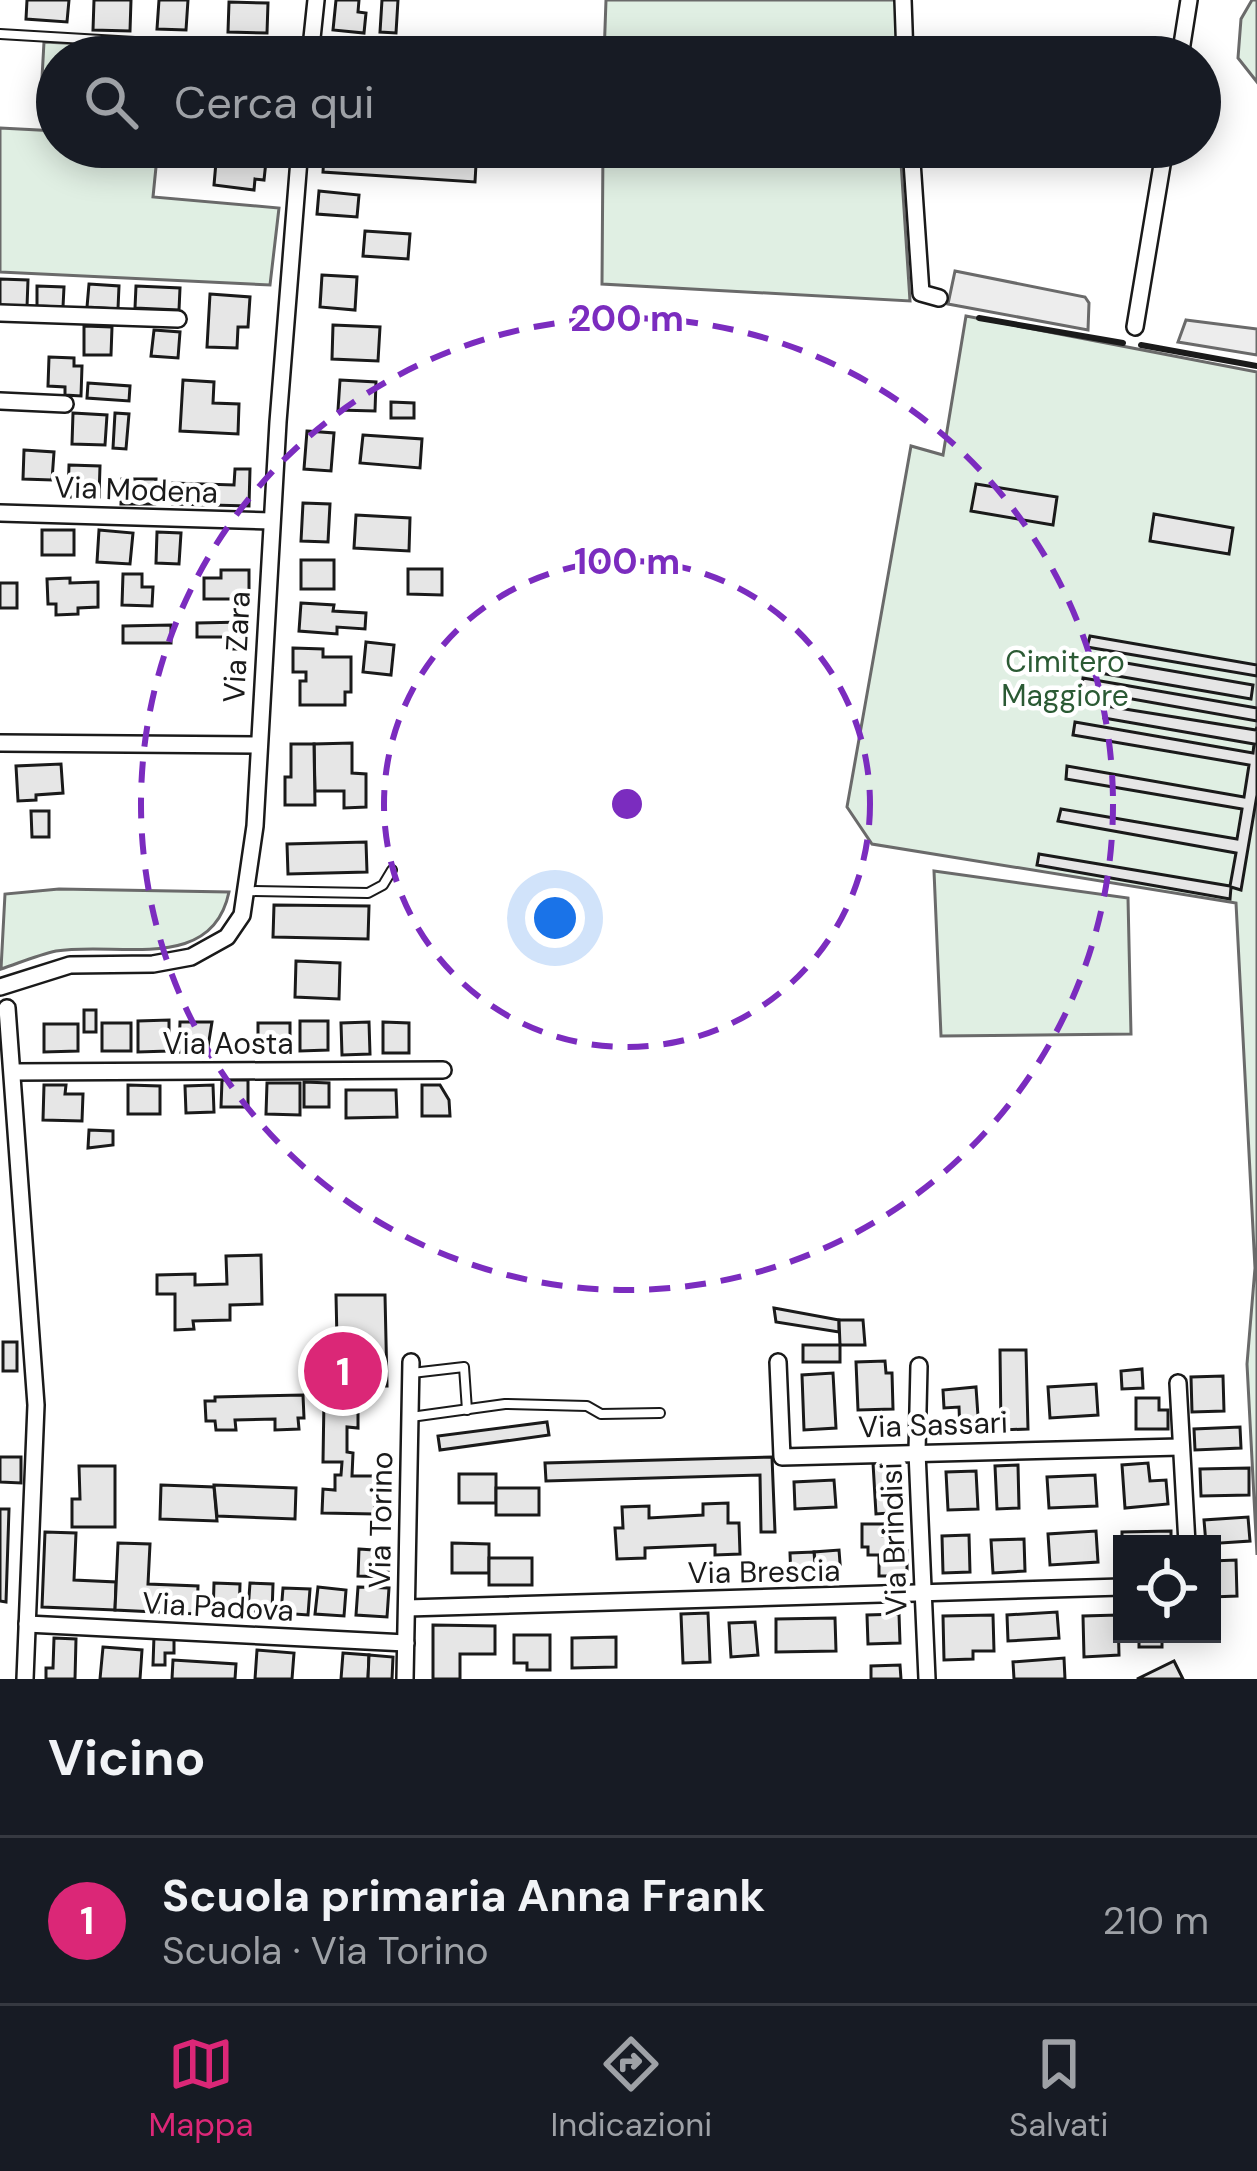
<!DOCTYPE html>
<html lang="it">
<meta charset="utf-8">
<style>
body{margin:0;font-family:"DM Sans",sans-serif;background:#242831;color:#f1f3f6}
.controls{position:absolute;right:36px;bottom:36px;display:grid;overflow:hidden;border-radius:0px;box-shadow:0 6px 30px #0003}
.controls button{width:108px;height:108px;display:grid;place-items:center;padding:0;border:0;border-bottom:3px solid #363941;background:#171b24;color:#f1f3f6;font:60px sans-serif}
.you{position:absolute;left:555px;top:918px;width:42px;height:42px;margin:-30px;border:9px solid #fff;border-radius:50%;background:#1a73e8;box-shadow:0 0 0 18px #1a73e833}
.badge{display:grid;place-items:center;width:78px;height:78px;border-radius:50%;background:#db2777;color:#fff;font-size:39px;font-weight:700}
.pin{position:absolute;translate:-50% -50%;border:6px solid #fff;box-shadow:0 3px 12px #0006}
.list{margin:0;padding:0;list-style:none}
h2{display:flex;justify-content:space-between;align-items:center;height:156px;margin:0;padding:0 48px;font-size:51px}
h2 small{font-size:39px;font-weight:400;color:#9ea1a6}
.list li{display:grid;grid-template-columns:78px 1fr auto;gap:36px;align-items:center;box-sizing:border-box;height:168px;padding:0 48px;border-top:3px solid #363941}
.list b{display:block;font-size:45px;white-space:nowrap}
.list p{margin:0;font-size:39px;white-space:nowrap;color:#9ea1a6}
.list em{font-size:39px;font-style:normal;color:#9ea1a6}
.icon{flex:none;width:66px;height:66px;fill:none;stroke:currentColor;stroke-width:2;stroke-linecap:round;stroke-linejoin:round}
.map{position:relative;flex:none;width:1257px;height:1679px;overflow:hidden}
.search{position:absolute;background:#171b24;box-shadow:0 6px 30px #0003;left:36px;right:36px;top:36px;height:132px;display:flex;align-items:center;gap:30px;box-sizing:border-box;padding:0 42px;border-radius:66px;color:#9ea1a6;font-size:45px}
.sheet{height:324px;background:#171b24}
nav{display:flex;justify-content:space-around;align-items:center;box-sizing:border-box;height:168px;border-top:3px solid #363941;background:#171b24;font-size:33px;color:#9ea1a6}
nav a{display:grid;justify-items:center;gap:6px}
nav .on{color:#db2777}
.map>svg:first-child{display:block}
.green{fill:#e0efe3;stroke:#6a6a6a;stroke-width:3}
.parking{fill:#ededed;stroke:#6a6a6a;stroke-width:3}
.building{fill:#e6e6e6;stroke:#1a1a1a;stroke-width:3}
.lines{fill:none;stroke-linecap:round;stroke-linejoin:round}
.lane-casing{stroke:#1a1a1a;stroke-width:12}
.street-casing{stroke:#1a1a1a;stroke-width:20}
.lane{stroke:#fff;stroke-width:8}
.street{stroke:#fff;stroke-width:15}
.wall{stroke:#1a1a1a;stroke-width:6}
.ring{fill:none;stroke:#7b2cbf;stroke-width:6;stroke-dasharray:21 15}
.labels{text-anchor:middle;stroke-width:9;stroke-linejoin:round;paint-order:stroke}
.street-label{font-size:30px;fill:#1a1a1a;stroke:#fff}
.park-label{font-size:30px;fill:#2b5a34;stroke:#fff}
.centre{fill:#7b2cbf;stroke:#fff;stroke-width:6}
.ring-label{font-size:36px;text-anchor:middle;font-weight:bold;fill:#7b2cbf;stroke:#fff;stroke-width:9;stroke-linejoin:round;paint-order:stroke}
</style>
<div class="map">
<svg width="1257" height="1679" viewBox="0 0 1257 1679">
<rect width="100%" height="100%" fill="#fff"/>
<g class="green">
<polygon points="606,0 897,0 897,57 604,57"/>
<polygon points="1252,0 1257,0 1257,82 1238,58 1241,19"/>
<polygon points="44,42 103,45 103,57 57,57 57,78 42,78"/>
<polygon points="0,128 57,131 57,147 158,147 153,197 279,208 270,285 0,272"/>
<polygon points="603,147 900,147 910,301 602,284"/>
<polygon points="966,316 1257,372 1257,1555 1247,1364 1255,1268 1236,903 872,844 847,807 911,446 943,455"/>
<polygon points="934,871 1128,898 1131,1034 941,1036"/>
<path d="M59,889L229,892C212,974 117,941 56,951C38,955 19,963 1,969L5,894Z"/>
</g>
<g class="parking">
<polygon points="955,271 1085,297 1089,303 1088,330 948,304"/>
<polygon points="1186,320 1257,329 1257,355 1178,342"/>
</g>
<g class="building">
<polygon points="27,0 69,0 67,22 26,19"/>
<polygon points="94,0 131,0 130,31 93,30"/>
<polygon points="159,0 188,0 186,30 157,29"/>
<polygon points="336,0 359,0 358,12 366,13 364,33 333,30"/>
<polygon points="382,0 398,0 396,33 380,32"/>
<polygon points="229,2 268,3 267,33 228,32"/>
<polygon points="374,42 406,46 405,57 372,57"/>
<polygon points="252,50 288,51 288,57 251,57"/>
<polygon points="176,147 208,147 208,152 190,152 189,164 176,164"/>
<polygon points="228,148 267,152 264,180 255,179 254,190 214,185 216,162 226,163"/>
<polygon points="324,154 476,164 475,182 323,172"/>
<polygon points="319,191 359,195 357,217 317,214"/>
<polygon points="365,231 410,234 408,259 363,256"/>
<polygon points="322,275 357,277 355,310 320,307"/>
<polygon points="0,279 28,280 27,307 0,305"/>
<polygon points="89,284 119,286 118,309 87,307"/>
<polygon points="37,286 64,287 63,307 37,306"/>
<polygon points="136,286 180,288 179,310 135,308"/>
<polygon points="210,294 250,297 248,327 238,327 237,348 207,347"/>
<polygon points="333,325 380,327 378,361 332,359"/>
<polygon points="84,326 112,327 111,355 84,355"/>
<polygon points="154,330 180,332 178,358 151,356"/>
<polygon points="49,357 74,358 74,366 82,366 81,396 65,395 65,387 48,386"/>
<polygon points="183,380 214,382 213,403 239,404 238,434 180,431"/>
<polygon points="340,380 376,382 375,411 338,410"/>
<polygon points="88,383 130,386 129,401 87,398"/>
<polygon points="391,402 414,403 414,418 391,418"/>
<polygon points="73,413 107,415 105,445 72,444"/>
<polygon points="115,413 129,414 126,449 113,448"/>
<polygon points="307,431 334,433 331,471 304,469"/>
<polygon points="363,435 422,439 420,468 360,463"/>
<polygon points="24,450 54,452 52,480 23,479"/>
<polygon points="69,465 100,466 99,497 68,497"/>
<polygon points="235,469 250,469 249,506 173,504 173,483 234,485"/>
<polygon points="122,479 156,479 155,504 121,504"/>
<polygon points="976,484 1057,497 1053,525 971,511"/>
<polygon points="303,503 330,504 328,542 301,541"/>
<polygon points="1154,514 1233,528 1229,554 1150,541"/>
<polygon points="356,515 410,518 409,551 354,548"/>
<rect x="42" y="530" width="32" height="25"/>
<polygon points="99,530 133,533 130,564 97,562"/>
<polygon points="157,532 181,533 179,564 156,563"/>
<rect x="301" y="560" width="33" height="29"/>
<polygon points="408,569 442,569 442,595 408,594"/>
<polygon points="221,570 249,570 249,599 204,599 204,578 221,578"/>
<polygon points="123,574 142,574 142,587 153,587 152,606 122,605"/>
<polygon points="70,578 70,583 98,582 98,607 78,608 78,614 56,615 56,604 48,604 47,579"/>
<rect x="0" y="583" width="17" height="25"/>
<polygon points="301,603 334,605 333,611 366,613 365,629 337,627 337,634 299,631"/>
<polygon points="244,622 245,649 230,649 230,637 197,637 197,623"/>
<polygon points="171,625 171,643 123,643 123,626"/>
<polygon points="1090,636 1257,665 1257,676 1087,647"/>
<polygon points="366,642 394,645 391,675 363,672"/>
<polygon points="293,648 323,649 323,657 351,657 351,692 345,692 345,705 300,705 300,681 306,681 306,672 293,672"/>
<polygon points="1103,659 1253,685 1251,699 1100,673"/>
<polygon points="1083,678 1257,708 1257,721 1081,690"/>
<polygon points="1106,706 1256,730 1257,727 1257,795 1241,890 1231,887 1230,899 1037,865 1039,854 1230,886 1236,853 1058,821 1061,809 1237,839 1242,809 1066,779 1067,766 1244,797 1249,765 1073,735 1075,722 1253,753 1254,744 1104,718"/>
<polygon points="352,743 352,773 366,774 366,807 344,808 344,791 315,791 314,744"/>
<polygon points="291,744 314,744 315,805 285,805 285,777 291,777"/>
<polygon points="61,764 63,793 36,795 36,800 18,801 16,766"/>
<polygon points="31,811 49,811 49,837 32,837"/>
<polygon points="366,842 367,872 288,874 287,844"/>
<polygon points="274,905 369,906 368,939 273,937"/>
<polygon points="296,961 340,963 339,999 295,997"/>
<rect x="84" y="1010" width="12" height="22"/>
<polygon points="169,1020 169,1051 138,1052 138,1021"/>
<polygon points="300,1021 328,1021 328,1050 300,1051"/>
<polygon points="180,1022 212,1022 207,1053 179,1052"/>
<polygon points="369,1022 370,1054 342,1055 341,1023"/>
<polygon points="383,1022 409,1023 409,1053 383,1053"/>
<rect x="102" y="1023" width="29" height="28"/>
<polygon points="258,1023 290,1023 290,1051 258,1050"/>
<polygon points="44,1024 78,1024 78,1051 44,1052"/>
<polygon points="222,1080 248,1080 248,1107 221,1107"/>
<polygon points="304,1082 329,1083 329,1107 304,1107"/>
<polygon points="267,1083 300,1083 300,1115 266,1114"/>
<polygon points="44,1085 66,1085 65,1094 83,1094 82,1121 43,1120"/>
<polygon points="128,1085 160,1086 160,1114 128,1114"/>
<polygon points="213,1085 214,1112 186,1113 185,1086"/>
<polygon points="422,1085 440,1085 449,1100 450,1116 422,1116"/>
<polygon points="346,1090 396,1090 397,1117 346,1118"/>
<polygon points="89,1130 113,1131 113,1145 88,1148"/>
<polygon points="261,1255 262,1304 230,1305 230,1320 193,1321 194,1329 175,1330 175,1294 157,1294 157,1275 195,1274 195,1285 227,1284 226,1256"/>
<polygon points="336,1295 385,1295 387,1386 338,1386"/>
<polygon points="774,1308 839,1320 839,1332 776,1322"/>
<polygon points="839,1320 863,1320 865,1345 840,1345"/>
<rect x="3" y="1342" width="14" height="29"/>
<rect x="803" y="1345" width="37" height="17"/>
<polygon points="1000,1350 1026,1350 1028,1429 1001,1430"/>
<polygon points="885,1361 886,1373 892,1373 893,1409 858,1410 856,1362"/>
<polygon points="1142,1369 1143,1388 1122,1389 1121,1371"/>
<polygon points="833,1373 836,1428 804,1430 802,1375"/>
<polygon points="1223,1376 1224,1411 1192,1412 1191,1377"/>
<polygon points="1096,1384 1098,1415 1050,1418 1048,1387"/>
<polygon points="976,1387 979,1431 960,1432 959,1407 944,1408 943,1390"/>
<polygon points="303,1395 304,1418 298,1418 299,1429 275,1430 275,1419 235,1420 236,1430 216,1430 215,1421 206,1421 205,1401 215,1401 215,1397"/>
<polygon points="1136,1398 1159,1398 1159,1410 1168,1410 1168,1429 1136,1429"/>
<polygon points="324,1399 358,1400 358,1428 347,1427 347,1452 353,1453 352,1476 380,1476 380,1481 387,1481 386,1500 375,1500 375,1514 322,1513 323,1489 335,1490 335,1475 341,1475 342,1462 323,1462"/>
<polygon points="547,1422 549,1435 440,1450 438,1436"/>
<polygon points="1240,1427 1241,1448 1195,1450 1194,1429"/>
<polygon points="0,1457 21,1457 21,1483 0,1482"/>
<polygon points="772,1457 775,1532 761,1532 760,1475 546,1481 545,1463"/>
<polygon points="900,1462 903,1512 876,1514 873,1463"/>
<polygon points="1148,1463 1150,1481 1166,1480 1168,1504 1125,1508 1122,1465"/>
<polygon points="1018,1465 1019,1508 997,1509 995,1466"/>
<polygon points="79,1466 115,1466 115,1527 72,1527 72,1499 80,1499"/>
<polygon points="1249,1468 1249,1495 1201,1496 1200,1469"/>
<polygon points="976,1471 978,1509 948,1510 946,1472"/>
<rect x="459" y="1474" width="37" height="29"/>
<polygon points="1095,1475 1097,1506 1049,1508 1047,1477"/>
<polygon points="834,1480 836,1507 795,1509 794,1482"/>
<polygon points="161,1485 214,1487 217,1521 160,1519"/>
<polygon points="214,1485 296,1488 295,1519 217,1516"/>
<rect x="496" y="1488" width="43" height="27"/>
<polygon points="728,1503 728,1523 739,1523 740,1554 715,1555 715,1545 645,1548 645,1558 617,1559 615,1528 623,1528 622,1507 649,1506 649,1518 703,1515 703,1504"/>
<polygon points="0,1509 9,1509 6,1602 0,1601"/>
<polygon points="1248,1517 1250,1541 1206,1544 1204,1520"/>
<polygon points="862,1524 883,1524 883,1536 892,1536 892,1551 907,1551 907,1572 901,1576 879,1576 879,1555 868,1555 868,1547 862,1547"/>
<polygon points="1096,1531 1098,1562 1050,1565 1048,1534"/>
<polygon points="1171,1531 1171,1544 1122,1544 1122,1532"/>
<polygon points="45,1532 76,1533 74,1580 116,1582 115,1610 42,1607"/>
<polygon points="969,1535 970,1572 943,1573 942,1536"/>
<polygon points="1024,1539 1025,1571 993,1573 991,1540"/>
<polygon points="118,1543 150,1544 148,1584 198,1586 197,1614 115,1610"/>
<polygon points="452,1543 489,1544 489,1573 452,1573"/>
<polygon points="359,1549 388,1551 388,1577 358,1576"/>
<polygon points="839,1550 841,1576 816,1577 814,1552"/>
<polygon points="814,1552 816,1577 791,1579 790,1553"/>
<rect x="489" y="1558" width="43" height="27"/>
<polygon points="1236,1560 1237,1596 1212,1597 1212,1561"/>
<polygon points="214,1583 240,1584 239,1616 213,1615"/>
<polygon points="250,1583 273,1584 272,1613 248,1611"/>
<polygon points="318,1587 346,1590 344,1616 315,1614"/>
<polygon points="358,1587 389,1588 387,1617 356,1615"/>
<polygon points="283,1588 310,1589 308,1615 281,1613"/>
<polygon points="1057,1612 1059,1638 1008,1641 1007,1615"/>
<polygon points="708,1613 710,1662 683,1663 681,1614"/>
<polygon points="899,1614 900,1643 868,1644 867,1615"/>
<polygon points="993,1615 994,1651 973,1651 973,1659 944,1660 943,1616"/>
<polygon points="1118,1615 1119,1655 1084,1657 1083,1616"/>
<polygon points="835,1618 836,1651 776,1652 776,1619"/>
<polygon points="755,1622 758,1655 731,1657 729,1623"/>
<polygon points="433,1625 495,1626 495,1654 460,1654 460,1679 433,1679"/>
<polygon points="1139,1634 1182,1634 1182,1639 1162,1640 1162,1647 1139,1647"/>
<polygon points="514,1635 550,1635 550,1670 527,1670 527,1663 514,1663"/>
<polygon points="154,1636 174,1637 174,1653 165,1653 165,1665 153,1665"/>
<polygon points="616,1637 616,1667 572,1668 572,1638"/>
<polygon points="54,1638 76,1639 75,1679 46,1679 46,1668 53,1668"/>
<polygon points="103,1647 142,1650 140,1679 100,1679"/>
<polygon points="257,1650 294,1653 292,1679 255,1679"/>
<polygon points="343,1653 369,1655 368,1679 341,1679"/>
<polygon points="369,1655 393,1657 392,1679 368,1679"/>
<polygon points="1064,1658 1065,1679 1014,1679 1013,1662"/>
<polygon points="173,1660 236,1664 235,1679 172,1679"/>
<polygon points="1174,1661 1183,1679 1137,1679"/>
<polygon points="900,1665 901,1679 871,1679 871,1666"/>
</g>
<g class="lines">
<g class="lane-casing">
<g id="lane">
<polyline points="0,34 219,47 227,57"/>
<polyline points="248,891 368,893 383,885 392,870"/>
<polyline points="412,1373 464,1367 467,1410"/>
<polyline points="411,1417 505,1404 587,1406 601,1414 660,1413"/>
</g>
</g>
<g class="street-casing">
<g id="street">
<polyline points="903,0 905,57"/>
<polyline points="310,57 316,0"/>
<polyline points="1180,57 1189,0"/>
<polyline points="911,147 921,293 939,298"/>
<polyline points="0,313 178,319"/>
<polyline points="1135,327 1165,147"/>
<polyline points="0,401 65,404"/>
<polyline points="0,513 271,521"/>
<polyline points="0,743 259,745"/>
<polyline points="0,987 70,965 153,964 191,957 227,937 242,915 255,826 278,422 300,147"/>
<polyline points="7,1008 36,1405 25,1679"/>
<polyline points="14,1072 443,1070"/>
<polyline points="778,1362 782,1457 1180,1447"/>
<polyline points="919,1366 917,1452 927,1679"/>
<polyline points="1178,1383 1187,1544"/>
<polyline points="407,1608 1122,1587"/>
<polyline points="27,1624 406,1643"/>
<polyline points="405,1679 411,1362"/>
</g>
</g>
<use href="#lane" class="lane"/>
<use href="#street" class="street"/>
<g class="wall">
<polyline points="979,318 1123,343"/>
<polyline points="1141,345 1257,366"/>
</g>
</g>
<g class="ring">
<circle cx="627" cy="804" r="243"/>
<circle cx="627" cy="804" r="486"/>
</g>
<g class="labels">
<g class="street-label">
<text transform="translate(136 490) rotate(2)" y="10">Via Modena</text>
<text transform="translate(237 647) rotate(-87)" y="10">Via Zara</text>
<text x="228" y="1054">Via Aosta</text>
<text transform="translate(933 1425) rotate(-2)" y="10">Via Sassari</text>
<text transform="translate(381 1520) rotate(-89)" y="10">Via Torino</text>
<text transform="translate(894 1539) rotate(-92)" y="10">Via Brindisi</text>
<text transform="translate(764 1572) rotate(-1)" y="10">Via Brescia</text>
<text transform="translate(218 1607) rotate(3)" y="10">Via Padova</text>
</g>
<g class="park-label">
<text x="1065" y="672">Cimitero<tspan x="1065" dy="34">Maggiore</tspan></text>
</g>
</g>
<circle cx="627" cy="804" r="18" class="centre"/>
<g class="ring-label">
<text x="627" y="331">200 m</text>
<text x="627" y="574">100 m</text>
</g>
</svg>
<div class="controls">
<button><svg class="icon" aria-label="locate" viewBox="0 0 24 24"><circle cx="12" cy="12" r="6"/><path d="M12 2v4M12 18v4M2 12h4M18 12h4"/></svg></button>
</div>
<div class="you"></div>
<div class="pin badge" style="left:343px;top:1371px">1</div>
<div class="search"><svg class="icon" aria-label="search" viewBox="0 0 24 24"><circle cx="10" cy="10" r="6"/><path d="M15 15l6 6"/></svg>Cerca qui</div>
</div>
<section class="sheet">
<h2>Vicino<small></small></h2>
<ul class="list">
<li><span class="badge">1</span><div><b>Scuola primaria Anna Frank</b><p>Scuola · Via Torino</p></div><em>210 m</em></li>
</ul>
</section>
<nav>
<a class="on"><svg class="icon" aria-label="map" viewBox="0 0 24 24"><path d="M3 6l6-2 6 2 6-2v14l-6 2-6-2-6 2zM9 4v14M15 6v14"/></svg>Mappa</a>
<a><svg class="icon" aria-label="directions" viewBox="0 0 24 24"><path d="M12 3l9 9-9 9-9-9zM9 14v-3h6M13 9l2 2-2 2"/></svg>Indicazioni</a>
<a><svg class="icon" aria-label="saved" viewBox="0 0 24 24"><path d="M7 4h10v16l-5-4-5 4z"/></svg>Salvati</a>
</nav>
